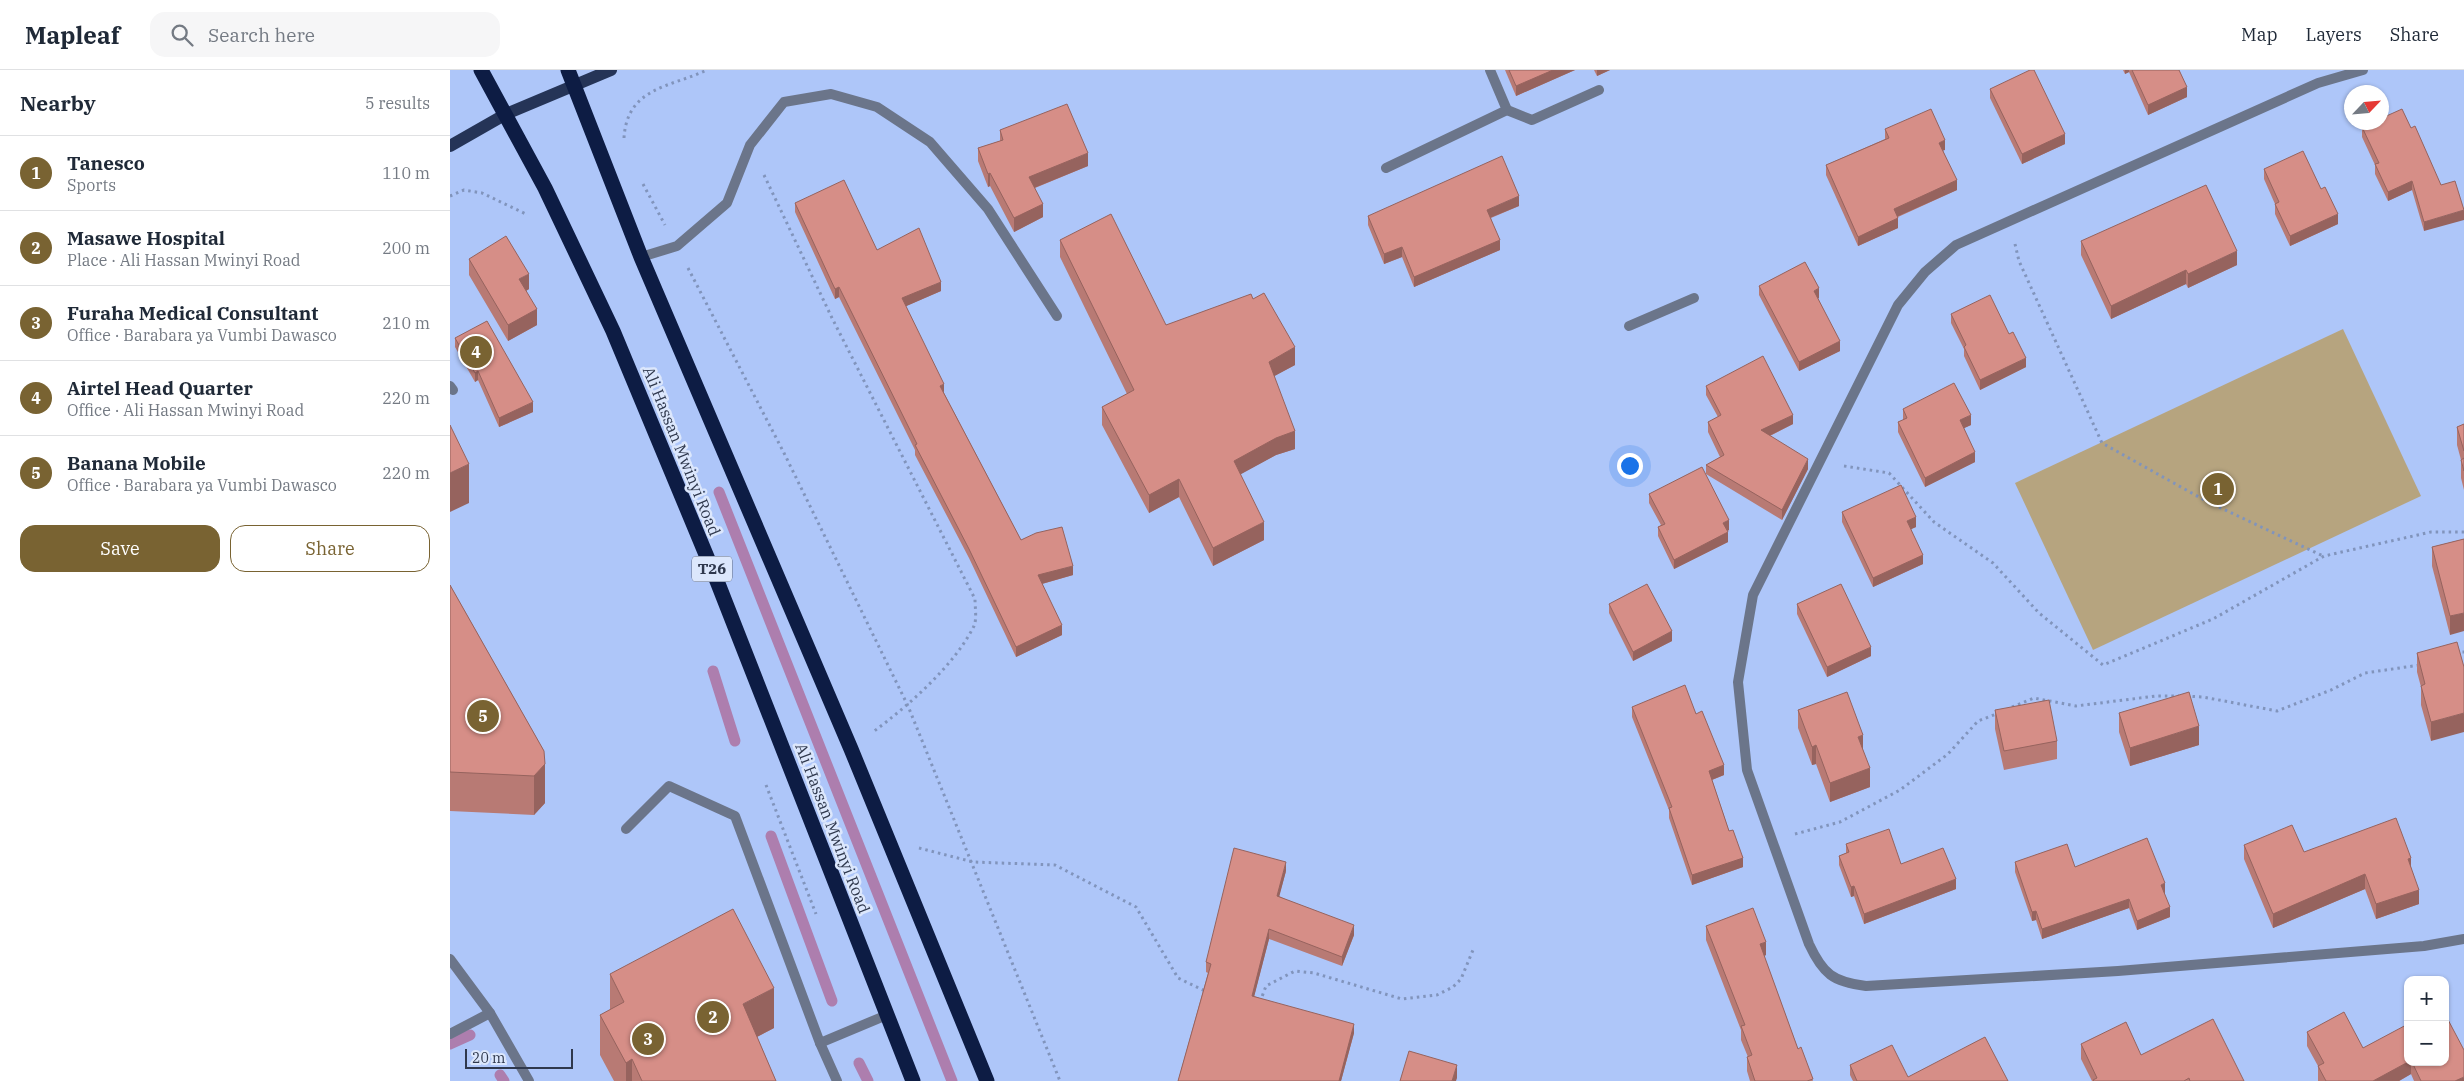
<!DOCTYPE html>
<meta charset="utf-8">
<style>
body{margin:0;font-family:"IBM Plex Serif",serif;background:#f6f6f7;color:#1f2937}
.controls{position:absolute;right:15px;bottom:15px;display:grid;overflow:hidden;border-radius:10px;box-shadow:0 1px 4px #0004}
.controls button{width:45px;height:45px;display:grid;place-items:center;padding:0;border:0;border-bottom:1px solid #e0e1e3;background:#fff;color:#1f2937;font:25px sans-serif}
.compass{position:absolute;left:1894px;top:15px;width:45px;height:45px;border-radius:50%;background:#fff;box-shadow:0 1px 4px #0004;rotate:64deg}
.scale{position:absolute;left:15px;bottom:12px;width:108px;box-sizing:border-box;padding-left:5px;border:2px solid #2f384d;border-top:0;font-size:14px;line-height:18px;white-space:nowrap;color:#2f384d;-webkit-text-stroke:4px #dce7fc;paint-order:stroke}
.you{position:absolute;left:1179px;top:395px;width:18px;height:18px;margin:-12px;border:4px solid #fff;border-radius:50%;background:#1a73e8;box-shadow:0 0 0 8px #1a73e833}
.badge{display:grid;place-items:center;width:32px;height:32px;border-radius:50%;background:#796332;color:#fff;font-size:16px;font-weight:700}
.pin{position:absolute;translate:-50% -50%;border:2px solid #fff;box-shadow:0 1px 5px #0006}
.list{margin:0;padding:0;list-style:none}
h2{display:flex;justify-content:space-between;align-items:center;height:65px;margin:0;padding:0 20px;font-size:21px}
h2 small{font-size:16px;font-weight:400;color:#747a83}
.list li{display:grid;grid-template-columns:32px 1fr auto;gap:15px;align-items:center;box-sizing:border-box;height:75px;padding:0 20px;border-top:1px solid #e0e1e3}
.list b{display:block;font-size:19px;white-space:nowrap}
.list p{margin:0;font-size:16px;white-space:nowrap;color:#747a83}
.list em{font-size:16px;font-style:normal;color:#747a83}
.actions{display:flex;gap:10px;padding:15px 20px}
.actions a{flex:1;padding:11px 0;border:1px solid #796332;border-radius:15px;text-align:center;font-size:18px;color:#796332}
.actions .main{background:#796332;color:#fff}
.icon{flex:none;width:28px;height:28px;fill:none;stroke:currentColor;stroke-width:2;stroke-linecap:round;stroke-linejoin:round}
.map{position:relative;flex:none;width:2014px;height:1011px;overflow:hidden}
header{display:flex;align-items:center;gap:30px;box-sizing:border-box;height:70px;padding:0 25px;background:#fff;border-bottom:1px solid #e0e1e3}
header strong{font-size:24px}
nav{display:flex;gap:28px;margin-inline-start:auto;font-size:18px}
.search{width:350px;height:45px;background:#f6f6f7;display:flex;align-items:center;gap:12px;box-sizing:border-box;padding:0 18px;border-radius:15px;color:#747a83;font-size:19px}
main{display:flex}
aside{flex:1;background:#fff}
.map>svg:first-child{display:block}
.green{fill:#b6a47f}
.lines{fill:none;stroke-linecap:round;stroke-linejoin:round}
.stream{stroke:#ad7eae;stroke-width:11}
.path{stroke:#8194bc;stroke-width:3;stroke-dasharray:2.5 4;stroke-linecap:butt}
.lane{stroke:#6b758a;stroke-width:10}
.street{stroke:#6b758a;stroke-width:10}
.primary{stroke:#253457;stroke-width:12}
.highway{stroke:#0d1c44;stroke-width:15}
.wall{fill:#b87a74}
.shaded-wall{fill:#96635e}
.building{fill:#d68e87;stroke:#96635e}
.labels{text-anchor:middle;stroke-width:5;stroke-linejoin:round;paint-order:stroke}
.shield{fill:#dce7fc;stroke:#636c82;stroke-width:1}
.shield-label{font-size:15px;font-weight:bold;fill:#2f384d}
.street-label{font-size:16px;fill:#2f384d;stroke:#dce7fc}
</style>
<header>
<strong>Mapleaf</strong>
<div class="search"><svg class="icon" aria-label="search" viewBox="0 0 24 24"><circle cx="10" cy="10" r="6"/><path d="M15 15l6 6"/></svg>Search here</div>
<nav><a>Map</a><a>Layers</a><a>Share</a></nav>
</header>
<main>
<aside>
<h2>Nearby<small>5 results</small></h2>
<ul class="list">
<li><span class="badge">1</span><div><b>Tanesco</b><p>Sports</p></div><em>110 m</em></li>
<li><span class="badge">2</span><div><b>Masawe Hospital</b><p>Place · Ali Hassan Mwinyi Road</p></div><em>200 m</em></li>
<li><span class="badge">3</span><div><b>Furaha Medical Consultant</b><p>Office · Barabara ya Vumbi Dawasco</p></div><em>210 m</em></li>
<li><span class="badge">4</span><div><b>Airtel Head Quarter</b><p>Office · Ali Hassan Mwinyi Road</p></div><em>220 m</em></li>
<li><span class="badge">5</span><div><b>Banana Mobile</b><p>Office · Barabara ya Vumbi Dawasco</p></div><em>220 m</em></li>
</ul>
<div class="actions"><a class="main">Save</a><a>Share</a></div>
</aside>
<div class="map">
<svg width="2014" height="1011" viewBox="0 0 2014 1011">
<rect width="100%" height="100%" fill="#aec6f9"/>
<polygon class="green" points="1893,259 1971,426 1643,580 1565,413"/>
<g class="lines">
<g class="stream">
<polyline points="269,422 502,1011"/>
<polyline points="263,601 285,671"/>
<polyline points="321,766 382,931"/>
<polyline points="0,974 20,965"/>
<polyline points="409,993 418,1011"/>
<polyline points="50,1005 54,1011"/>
</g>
<g class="path">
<path d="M174,68C177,17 221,17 257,0"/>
<path d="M314,105L382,248L525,529C525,537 527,549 524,556C504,596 458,636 423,662"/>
<polyline points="193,114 215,155"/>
<polyline points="0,126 14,120 32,123 78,145"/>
<polyline points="1565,174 1569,191 1652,373 1756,431 1873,486"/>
<polyline points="238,198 334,383 458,636 610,1011"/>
<polyline points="1394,396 1439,403 1484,452 1543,493 1589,543 1653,595 1763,549 1874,486 1981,462 2014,462"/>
<polyline points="2006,582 2014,582"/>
<polyline points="1736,626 1753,627 1827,641 1881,620 1915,603 1970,595"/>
<polyline points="1562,637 1584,628 1626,636 1706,626 1729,626"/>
<polyline points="316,715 366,844"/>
<polyline points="1345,764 1390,752 1450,720 1498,684 1528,651 1549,643"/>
<polyline points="469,778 523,792 605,795 686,837 728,908 755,921"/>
<polyline points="810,932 816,916 845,901 864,903 952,929 987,925 1003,917 1011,909 1023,880"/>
</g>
<g class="lane">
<polyline points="1057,40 1082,50 1149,20"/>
<polyline points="936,98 1057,40 1040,0"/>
<polyline points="191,187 227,176 277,133 300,75 334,32 381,24 427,37 480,72 538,139 607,246"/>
<polyline points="1179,256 1244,228"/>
<polyline points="0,316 3,320"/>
<polyline points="176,759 219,716 285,746 370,973 387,1011"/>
<polyline points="370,973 437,945"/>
</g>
<g class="street">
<path d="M1913,0L1868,13L1506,175L1475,202L1448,235L1303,525L1288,612L1297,700L1359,874C1373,904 1383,912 1416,916L1668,901L1974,876L2014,869"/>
<polyline points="0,889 40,943 79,1011"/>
<polyline points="0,964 40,943"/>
</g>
<polyline class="primary" points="0,76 56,44 161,0"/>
<g class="highway">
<polyline points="31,0 95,118 163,261 267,511 463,1011"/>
<polyline points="118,0 191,187 401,679 537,1011"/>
</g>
</g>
<g class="wall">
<polygon points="1055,0 1125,0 1066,26"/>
<polygon points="1144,0 1160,0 1147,6"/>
<polygon points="1673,0 1729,0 1737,27 1698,45 1679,2 1675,4"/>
<polygon points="1540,19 1615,74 1572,94 1540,28"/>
<polygon points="1912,57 1961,58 1991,115 1974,161 1962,120 1938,131 1925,104 1925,95 1912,67"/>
<polygon points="1435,59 1495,80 1493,80 1507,120 1448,147 1448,158 1408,176 1376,105 1376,95 1435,69"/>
<polygon points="550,60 638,96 585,118 593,147 564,162 540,116 538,117 528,91 528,78 550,71"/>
<polygon points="1814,99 1888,154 1840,176 1825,144 1825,134 1814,109"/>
<polygon points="345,133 427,180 491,221 456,236 494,323 571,470 623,505 592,514 612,565 566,587 519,488 465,385 465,380 389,227 385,229 345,142"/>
<polygon points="1069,136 1041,148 1050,180 964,217 952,187 934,194 918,155 918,146"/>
<polygon points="610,170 716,255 803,229 845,295 824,306 845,379 826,385 790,404 814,470 763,496 729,427 699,443 652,355 652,337 677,324 610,187"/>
<polygon points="1631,171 1787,195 1738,218 1736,214 1661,249 1631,185"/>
<polygon points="19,189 79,219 76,221 87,255 58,271 19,205"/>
<polygon points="1309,216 1369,228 1368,228 1390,281 1349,301 1309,225"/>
<polygon points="1501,244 1576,297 1530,320 1514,286 1514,279 1501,253"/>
<polygon points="5,268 83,342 49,357 28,310 25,312 5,277"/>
<polygon points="1256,316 1343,354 1320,366 1358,399 1332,450 1256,404 1256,395 1270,387 1258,362 1258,352 1268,347 1256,325"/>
<polygon points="1453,339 1521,355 1514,358 1525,392 1475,417 1448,362 1448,352 1453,350"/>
<polygon points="2014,354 2014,401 2007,375 2007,357"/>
<polygon points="2011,390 2014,401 2014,420 2011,408"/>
<polygon points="1199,424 1279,460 1277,461 1278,472 1224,499 1208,466 1208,457 1211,455 1199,433"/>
<polygon points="1392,442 1466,457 1461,459 1473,494 1423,517 1392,452"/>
<polygon points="2014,469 2000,565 1982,496 1982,477"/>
<polygon points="0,515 94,681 95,733 84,745 0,741"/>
<polygon points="1159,534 1222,571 1183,591 1159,543"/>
<polygon points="1347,534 1421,586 1377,607 1347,544"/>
<polygon points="1967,583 2014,597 1981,671 1971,635 1971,617 1967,602"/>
<polygon points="1182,637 1246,644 1274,705 1262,710 1279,761 1293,797 1242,815 1219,748 1219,740 1182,647"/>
<polygon points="1348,640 1413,680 1420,717 1380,732 1366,694 1362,695 1348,658"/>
<polygon points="1545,640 1607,671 1607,689 1554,700 1545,659"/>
<polygon points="1669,643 1749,675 1680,696 1669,662"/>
<polygon points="1396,774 1451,794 1506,819 1414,854 1404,826 1401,827 1389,795 1389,786 1396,783"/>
<polygon points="1794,775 1961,797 1969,834 1926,849 1915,819 1823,858 1794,789"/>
<polygon points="1565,792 1625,797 1715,823 1714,823 1720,847 1687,860 1679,838 1592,869 1586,850 1582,851 1565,802"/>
<polygon points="836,801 829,826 904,865 892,896 819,869 804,926 904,963 891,1011 728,1011 758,903 756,902 756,892"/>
<polygon points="1256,856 1316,885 1314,886 1348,979 1363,1011 1300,1011 1297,1001 1297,987 1298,987 1291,970 1291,960 1256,870"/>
<polygon points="160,904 324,958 307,967 326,1011 164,1011 150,985 150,945 160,940"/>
<polygon points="1857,962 1913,978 1958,992 1995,992 2014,1011 1964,1011 1961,1004 1949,1011 1868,1011 1868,996 1857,976"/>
<polygon points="1631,974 1691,985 1794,1011 1642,1011 1631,989"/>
<polygon points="1400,995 1458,1007 1558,1011 1403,1011 1400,1005"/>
</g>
<g class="shaded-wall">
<polygon points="1103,0 1125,0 1066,26 1066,16"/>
<polygon points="1147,0 1160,0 1147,6"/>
<polygon points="1675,0 1679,0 1679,2 1675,4"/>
<polygon points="1737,17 1737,27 1698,45 1698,35"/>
<polygon points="1615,64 1615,74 1572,94 1572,84"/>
<polygon points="1495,70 1495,80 1489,82 1489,73"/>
<polygon points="638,83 638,96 579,120 579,107"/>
<polygon points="540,103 540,116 538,117 538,104"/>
<polygon points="1507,110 1507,120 1444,148 1444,139"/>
<polygon points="1962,111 1962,120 1938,131 1938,122"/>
<polygon points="1069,126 1069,136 1037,149 1037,140"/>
<polygon points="593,134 593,147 564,162 564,148"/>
<polygon points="2014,140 2014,150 1974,161 1974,152"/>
<polygon points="1888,144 1888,154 1840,176 1840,166"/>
<polygon points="1448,148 1448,158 1408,176 1408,167"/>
<polygon points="1050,170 1050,180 964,217 964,207"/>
<polygon points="952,177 952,187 934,194 934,184"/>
<polygon points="1787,181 1787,195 1738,218 1738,204"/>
<polygon points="1736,200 1736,214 1661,249 1661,236"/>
<polygon points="79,204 79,219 69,225 69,209"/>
<polygon points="491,212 491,221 452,238 452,228"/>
<polygon points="389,217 389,227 385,229 385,219"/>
<polygon points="1369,218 1369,228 1364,230 1364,221"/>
<polygon points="87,239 87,255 58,271 58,255"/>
<polygon points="1390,271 1390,281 1349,301 1349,292"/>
<polygon points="845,277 845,295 819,309 819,292"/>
<polygon points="1576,288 1576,297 1530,320 1530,310"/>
<polygon points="28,301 28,310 25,312 25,303"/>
<polygon points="494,314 494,323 490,316"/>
<polygon points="83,332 83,342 49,357 49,348"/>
<polygon points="1343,345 1343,354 1311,370 1311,360"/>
<polygon points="1521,345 1521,355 1510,360 1510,350"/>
<polygon points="845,361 845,379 826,385 784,408 784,391 826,368"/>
<polygon points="1525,382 1525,392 1475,417 1475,408"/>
<polygon points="1358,389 1358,399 1332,450 1332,440"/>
<polygon points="19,394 19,433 0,442 0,403"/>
<polygon points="729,409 729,427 699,443 699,425"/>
<polygon points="1466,447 1466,457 1457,461 1457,451"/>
<polygon points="1279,450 1279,460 1273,463 1273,453"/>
<polygon points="814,452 814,470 763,496 763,478"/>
<polygon points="1278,462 1278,472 1224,499 1224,490"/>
<polygon points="1473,485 1473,494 1423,517 1423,508"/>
<polygon points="623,496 623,505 588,515 588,505"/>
<polygon points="2014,543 2014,561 2000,565 2000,546"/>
<polygon points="612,555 612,565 566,587 566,577"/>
<polygon points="1222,561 1222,571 1183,591 1183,582"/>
<polygon points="1421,577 1421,586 1377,607 1377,597"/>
<polygon points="2014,643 2014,662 1981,671 1981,652"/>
<polygon points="1749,656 1749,675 1680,696 1680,678"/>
<polygon points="1413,665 1413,684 1408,667"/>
<polygon points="1366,675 1366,694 1362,695 1362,677"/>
<polygon points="95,694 95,733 84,745 84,706"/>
<polygon points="1274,695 1274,705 1259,711 1259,701"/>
<polygon points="1420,698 1420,717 1380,732 1380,713"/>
<polygon points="1293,788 1293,797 1242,815 1242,805"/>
<polygon points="1961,788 1961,802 1958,789"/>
<polygon points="836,792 836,801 827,835 827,826"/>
<polygon points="1915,804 1915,819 1823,858 1823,844"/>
<polygon points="1506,809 1506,819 1414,854 1414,844"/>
<polygon points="1715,813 1715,823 1711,825 1711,815"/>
<polygon points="1404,816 1404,826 1401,827 1401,817"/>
<polygon points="1969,820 1969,834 1926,849 1926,834"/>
<polygon points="1679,829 1679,838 1592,869 1592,859"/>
<polygon points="1720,837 1720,847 1687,860 1687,851"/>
<polygon points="1586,841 1586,850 1582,851 1582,842"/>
<polygon points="904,855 904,865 892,896 892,887"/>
<polygon points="819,859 819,869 802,935 802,926"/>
<polygon points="1316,872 1316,885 1310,888 1310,874"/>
<polygon points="324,918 324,958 293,974 293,934"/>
<polygon points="904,954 904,963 891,1011 889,1011"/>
<polygon points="182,989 182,1011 176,1011 176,993"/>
<polygon points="1958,992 1961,992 1961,1004 1949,1011 1923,1011"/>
<polygon points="1007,995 1007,1008 1006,1011 1002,1011"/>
<polygon points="2014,1007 2014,1011 2005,1011"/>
</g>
<g class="building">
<polygon points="1059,0 1103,0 1066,16"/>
<polygon points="1580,0 1584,0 1615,64 1572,84 1540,19"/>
<polygon points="1682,0 1729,0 1737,17 1698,35"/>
<polygon points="617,34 638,83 579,107 593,134 564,148 540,103 538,104 528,78 553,70 550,60"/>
<polygon points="1481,39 1495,70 1489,73 1507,110 1444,139 1448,148 1408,167 1376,95 1439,68 1435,59"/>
<polygon points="1952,39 1961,58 1965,56 1991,115 2005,111 2014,140 1974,152 1962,111 1938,122 1925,94 1929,93 1912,57 1922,52 1932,52 1932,48"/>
<polygon points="1853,81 1871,119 1875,117 1888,144 1840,166 1825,134 1829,132 1814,99"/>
<polygon points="1052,86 1069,126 1037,140 1050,170 964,207 952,177 934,184 918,146"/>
<polygon points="394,110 427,180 469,158 491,212 452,228 494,314 490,316 571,470 586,463 612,457 623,496 588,505 612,555 566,577 519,479 465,375 467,374 389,217 385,219 345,133"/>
<polygon points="1756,115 1787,181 1738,204 1736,200 1661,236 1631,171"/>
<polygon points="661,144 716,255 801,224 803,229 814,223 845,277 819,292 845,361 826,368 784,391 814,452 763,478 729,409 699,425 652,337 684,320 610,170"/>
<polygon points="56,166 79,204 69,209 87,239 58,255 19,189"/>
<polygon points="1355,192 1369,218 1364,221 1390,271 1349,292 1309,216"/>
<polygon points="1540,225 1559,264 1563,262 1576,288 1530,310 1514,277 1516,275 1501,244"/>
<polygon points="37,251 83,332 49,348 28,301 25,303 5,268"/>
<polygon points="1313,286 1343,345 1311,360 1358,389 1332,440 1256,395 1274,385 1258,352 1271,345 1256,316"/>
<polygon points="1504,313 1521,345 1510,350 1525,382 1475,408 1448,352 1457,348 1453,339"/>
<polygon points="2014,354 2014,381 2007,357"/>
<polygon points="0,355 19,394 0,403"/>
<polygon points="2014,388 2014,401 2011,390"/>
<polygon points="1252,397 1279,450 1273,453 1278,462 1224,490 1208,457 1215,454 1199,424"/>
<polygon points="1451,415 1466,447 1457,451 1473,485 1423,508 1392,442"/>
<polygon points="2014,469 2014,543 2000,546 1982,477"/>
<polygon points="1197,514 1222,561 1183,582 1159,534"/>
<polygon points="1391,514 1421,577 1377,597 1347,534"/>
<polygon points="0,515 94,681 95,694 84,706 0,702"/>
<polygon points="2007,572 2014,597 2014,643 1981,652 1971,616 1975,614 1967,583"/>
<polygon points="1235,615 1246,644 1252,641 1274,695 1259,701 1279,761 1283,760 1293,788 1242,805 1219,738 1222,737 1182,637"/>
<polygon points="1397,622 1413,665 1408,667 1420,698 1380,713 1366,675 1362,677 1348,640"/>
<polygon points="1739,622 1749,656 1680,678 1669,643"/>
<polygon points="1599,630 1607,671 1554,681 1545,640"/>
<polygon points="1946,748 1961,788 1958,789 1969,820 1926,834 1915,804 1823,844 1794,775 1842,755 1854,782"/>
<polygon points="1439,759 1451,794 1493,778 1506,809 1414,844 1404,816 1401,817 1389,786 1399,782 1396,774"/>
<polygon points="1697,768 1715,813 1711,815 1720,837 1687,851 1679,829 1592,859 1586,841 1582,842 1565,792 1617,774 1625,797"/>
<polygon points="784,778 836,792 827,826 904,855 892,887 819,859 802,926 904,954 889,1011 728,1011 761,894 756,892"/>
<polygon points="1303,838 1316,872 1310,874 1348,979 1351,977 1363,1009 1357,1011 1305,1011 1297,987 1302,985 1291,956 1295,955 1256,856"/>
<polygon points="283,839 324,918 293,934 326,1011 192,1011 182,989 176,993 150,945 174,932 160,904"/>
<polygon points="1894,942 1913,978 1958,954 1958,992 1923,1011 1876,1011 1868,996 1874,993 1857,962"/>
<polygon points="1995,944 2014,980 2014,1007 2005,1011 1971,1011 1962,992 1995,992"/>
<polygon points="1763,949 1794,1011 1740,1011 1739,1008 1734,1011 1644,1011 1643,1010 1647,1008 1631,974 1676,952 1691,985"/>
<polygon points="1535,967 1558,1011 1407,1011 1400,995 1442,975 1458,1007"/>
<polygon points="959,981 1007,995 1002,1011 950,1011"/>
</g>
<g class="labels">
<rect class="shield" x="242" y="486.5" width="40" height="25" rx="4"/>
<g class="shield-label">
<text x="262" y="504">T26</text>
</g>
<g class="street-label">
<text transform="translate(232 381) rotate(68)" y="6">Ali Hassan Mwinyi Road</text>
<text transform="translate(383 758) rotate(69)" y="6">Ali Hassan Mwinyi Road</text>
</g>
</g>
</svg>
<div class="controls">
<button>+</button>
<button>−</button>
</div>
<svg class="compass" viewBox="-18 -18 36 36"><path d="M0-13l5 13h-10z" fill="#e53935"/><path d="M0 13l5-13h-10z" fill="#747a83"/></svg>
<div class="scale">20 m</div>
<div class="you"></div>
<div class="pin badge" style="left:1768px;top:419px">1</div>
<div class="pin badge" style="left:263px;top:947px">2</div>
<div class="pin badge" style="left:198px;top:969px">3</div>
<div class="pin badge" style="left:26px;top:282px">4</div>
<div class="pin badge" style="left:33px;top:646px">5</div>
</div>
</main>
